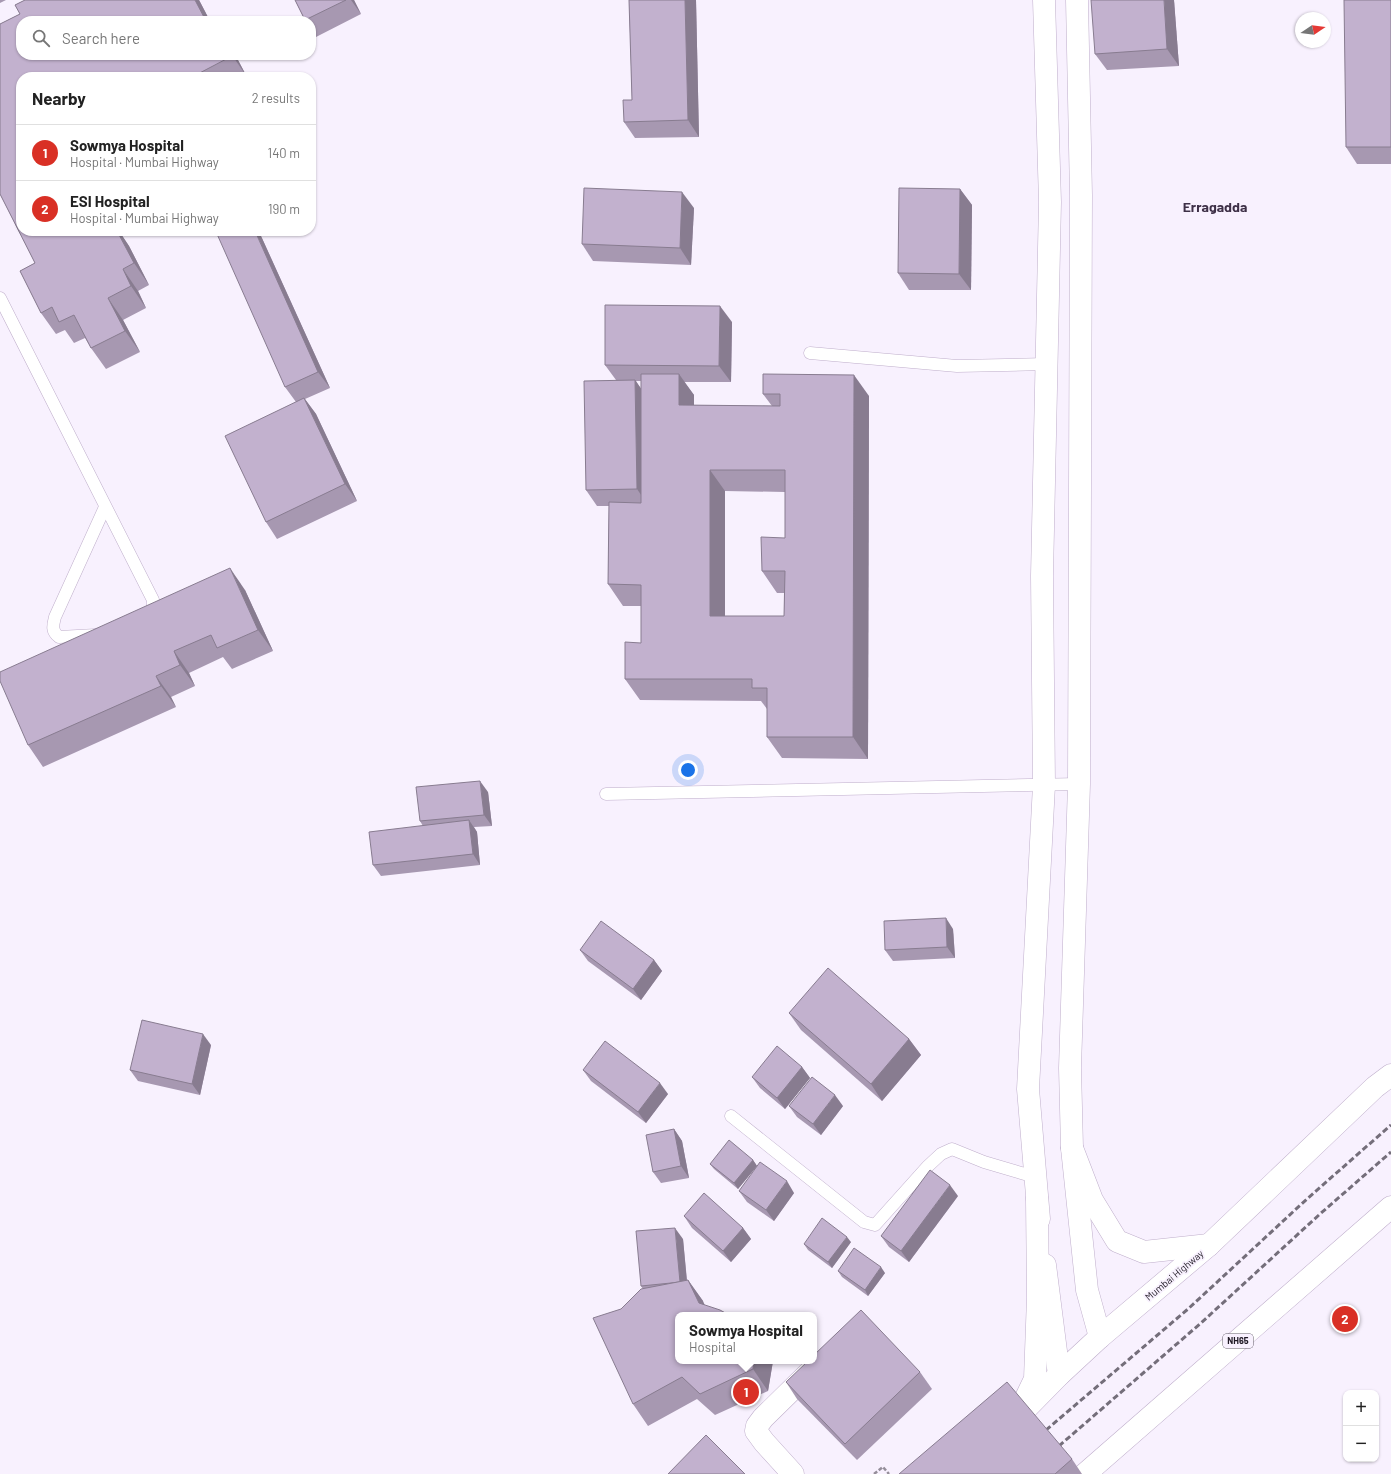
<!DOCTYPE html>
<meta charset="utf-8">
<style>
body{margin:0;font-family:Barlow,sans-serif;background:#f6f6f6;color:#222}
.controls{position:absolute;right:12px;bottom:12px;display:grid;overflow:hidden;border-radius:8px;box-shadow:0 1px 3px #0004}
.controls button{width:36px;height:36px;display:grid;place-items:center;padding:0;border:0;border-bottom:1px solid #e0e0e0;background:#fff;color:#222;font:20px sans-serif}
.compass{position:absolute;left:1295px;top:12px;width:36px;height:36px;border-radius:50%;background:#fff;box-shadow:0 1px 3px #0004;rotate:77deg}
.you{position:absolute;left:688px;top:770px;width:14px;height:14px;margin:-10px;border:3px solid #fff;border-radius:50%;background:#1a73e8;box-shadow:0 0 0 6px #1a73e833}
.badge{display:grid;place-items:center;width:26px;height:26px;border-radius:50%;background:#d93025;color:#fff;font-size:13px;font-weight:700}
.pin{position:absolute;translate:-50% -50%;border:2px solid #fff;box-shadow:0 1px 4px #0006}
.popup{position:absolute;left:675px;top:1312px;width:142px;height:52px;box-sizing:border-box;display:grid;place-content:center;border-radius:8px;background:#fff;filter:drop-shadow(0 1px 3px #0005);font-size:13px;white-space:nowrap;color:#767676}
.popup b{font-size:15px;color:#222}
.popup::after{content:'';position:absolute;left:50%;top:100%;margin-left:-8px;border:8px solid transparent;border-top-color:#fff}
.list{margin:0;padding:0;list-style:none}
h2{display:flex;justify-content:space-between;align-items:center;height:52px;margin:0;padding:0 16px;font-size:17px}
h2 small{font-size:13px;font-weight:400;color:#767676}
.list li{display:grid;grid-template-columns:26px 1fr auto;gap:12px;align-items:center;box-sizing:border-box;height:56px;padding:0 16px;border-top:1px solid #e0e0e0}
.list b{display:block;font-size:15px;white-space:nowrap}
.list p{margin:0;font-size:13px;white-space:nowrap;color:#767676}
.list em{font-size:13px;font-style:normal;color:#767676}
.icon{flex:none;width:22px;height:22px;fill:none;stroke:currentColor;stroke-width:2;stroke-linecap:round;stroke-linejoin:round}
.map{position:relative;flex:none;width:1391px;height:1474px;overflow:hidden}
.search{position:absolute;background:#fff;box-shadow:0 1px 3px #0004;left:16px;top:16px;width:300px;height:44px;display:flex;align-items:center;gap:10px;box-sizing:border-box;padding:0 14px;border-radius:16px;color:#767676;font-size:15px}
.panel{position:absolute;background:#fff;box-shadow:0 1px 3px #0004;left:16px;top:72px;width:300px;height:164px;border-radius:16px}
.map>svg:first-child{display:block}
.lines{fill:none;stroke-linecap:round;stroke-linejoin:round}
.lane-casing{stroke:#bfaecb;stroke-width:13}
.street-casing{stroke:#bfaecb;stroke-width:23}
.secondary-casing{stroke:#bfaecb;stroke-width:23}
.highway-casing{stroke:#bfaecb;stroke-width:23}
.path{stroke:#958e9a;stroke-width:2.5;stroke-dasharray:4 2;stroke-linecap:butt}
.lane{stroke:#fff;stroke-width:12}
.street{stroke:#fff;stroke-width:22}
.secondary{stroke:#fff;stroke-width:22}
.highway{stroke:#fff;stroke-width:22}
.rail{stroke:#746e7a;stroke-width:3;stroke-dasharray:6 3;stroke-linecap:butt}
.wall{fill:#a798b1;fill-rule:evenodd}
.shaded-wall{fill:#887c90}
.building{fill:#c2b1ce;stroke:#887c90;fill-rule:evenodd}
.labels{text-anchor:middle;stroke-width:3.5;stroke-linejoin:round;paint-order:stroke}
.shield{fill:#f8f1fe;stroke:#615a66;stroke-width:1}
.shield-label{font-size:9px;font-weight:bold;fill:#201a25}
.street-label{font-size:10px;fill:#201a25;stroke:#f8f1fe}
.district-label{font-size:14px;font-weight:bold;fill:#3e3047;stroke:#f8f1fe}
</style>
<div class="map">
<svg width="1391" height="1474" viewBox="0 0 1391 1474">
<rect width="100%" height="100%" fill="#f8f1fe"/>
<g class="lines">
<g class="lane-casing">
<g id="lane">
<polyline points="0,298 153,600 153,612 149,619"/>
<polyline points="810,353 957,366 1046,364"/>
<path d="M96,635L59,637C51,631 53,625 55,617L105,507"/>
<polyline points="606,794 1079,784"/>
<polyline points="731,1116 864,1222 875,1225 927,1167 941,1154 952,1149 984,1162 1035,1177"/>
</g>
</g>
<g class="street-casing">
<polyline id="street" points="793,1474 764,1442 756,1431 757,1426 763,1418 812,1370"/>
</g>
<g class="secondary-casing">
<g id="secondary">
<polyline points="1077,0 1081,195 1079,784 1070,1068 1072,1148 1087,1290 1100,1337"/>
<polyline points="1039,1219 1028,1089 1044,785 1042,576 1050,202 1044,0"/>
<polyline points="1045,1265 1059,1375"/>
</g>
</g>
<g class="highway-casing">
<g id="highway">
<polyline points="1072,1148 1092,1200 1117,1241 1144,1252 1209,1245"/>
<polyline points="1023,1404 1035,1379 1038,1298 1037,1199"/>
<polyline points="1007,1428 1059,1375 1100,1337 1209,1245 1375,1087 1391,1075"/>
<polyline points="1085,1474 1391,1207"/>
</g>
</g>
<polyline class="path" points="874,1474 883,1467 889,1474"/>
<use href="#lane" class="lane"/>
<use href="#street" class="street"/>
<use href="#secondary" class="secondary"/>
<use href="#highway" class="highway"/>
<g class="rail">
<polyline points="1039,1436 1188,1309 1308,1198 1391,1125"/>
<polyline points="1052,1452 1201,1323 1320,1214 1391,1152"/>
</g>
</g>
<g class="wall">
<polygon points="0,0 6,0 0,3"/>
<polygon points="25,0 199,0 210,21 21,21 21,55 235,55 247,77 21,77 21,231 99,231 99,232 100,231 119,231 129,246 149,285 138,291 146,308 123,320 140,352 106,369 91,348 85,338 74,343 65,330 56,334 41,313 20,271 35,263 0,194 0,24 20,14 15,5"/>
<polygon points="295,0 354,0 361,14 316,37 311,29 311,21 305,21"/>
<polygon points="629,0 696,0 699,137 635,138 624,122 632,100"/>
<polygon points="1174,0 1179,66 1107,70 1095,54"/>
<polygon points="1391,0 1391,164 1357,164 1346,147"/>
<polygon points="960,189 972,205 971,290 909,290 898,273"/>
<polygon points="694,208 691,265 593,261 582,244"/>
<polygon points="261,236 330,388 305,399 316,414 357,501 277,539 266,522 296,402 285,387"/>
<path d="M732,322L731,382H684L694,395V405L772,406L763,394V374L869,396L868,759L782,758L767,737V709L761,701L640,700L625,679L641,643V606H623L608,584L609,506H597L586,490L616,380L605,365ZM636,381H641V389ZM725,491L785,492V538L762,571L777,593H784V616H725Z"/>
<polygon points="245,590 273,651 232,669 223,657 189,673 195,686 171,697 176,707 43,767 28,745"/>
<polygon points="488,792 492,826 474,827 477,832 480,865 381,876 373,865 423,826 420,821"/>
<polygon points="953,929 955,958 893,961 885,950"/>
<polygon points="580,950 654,960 662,971 641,1000 588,961"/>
<polygon points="789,1013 909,1039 921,1055 882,1101 801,1030"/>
<polygon points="211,1045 200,1095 138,1081 130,1070"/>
<polygon points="802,1067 810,1078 785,1109 760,1088 752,1077"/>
<polygon points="583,1070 668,1094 646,1123 591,1081"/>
<polygon points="789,1106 843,1106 821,1135 797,1117"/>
<polygon points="674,1129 682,1141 689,1178 661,1183 653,1172"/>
<polygon points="753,1160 757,1166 738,1189 714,1169 710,1164"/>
<polygon points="739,1191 794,1193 774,1221 747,1202"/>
<polygon points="958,1196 909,1262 889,1247 881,1236"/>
<polygon points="684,1216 743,1228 751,1239 731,1262 692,1228"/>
<polygon points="683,1239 687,1280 688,1280 703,1301 678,1361 773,1361 768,1391 715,1415 697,1399 648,1426 633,1404 643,1289 641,1286"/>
<polygon points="851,1242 832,1268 808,1250 804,1244"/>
<polygon points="838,1271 885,1273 868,1296 842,1277"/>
<polygon points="920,1372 932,1389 857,1460 797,1399 786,1382"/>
<polygon points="1072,1459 1082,1474 899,1474"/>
</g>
<g class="shaded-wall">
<polygon points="195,0 199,0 210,21 206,21"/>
<polygon points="351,0 354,0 361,14"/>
<polygon points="685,0 696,0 699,137 688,120"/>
<polygon points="1164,0 1174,0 1179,66 1167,49"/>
<polygon points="232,55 235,55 237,58 247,77"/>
<polygon points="960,189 972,205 971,290 959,274"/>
<polygon points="682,192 694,208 691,265 680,248"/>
<polygon points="117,231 119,231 129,246 149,285 134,263"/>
<polygon points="255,231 258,231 261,236 330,388 318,372"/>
<polygon points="123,269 138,291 146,308 131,286"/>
<polygon points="108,298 123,320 140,352 125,331"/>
<polygon points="720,306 732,322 731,382 719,366"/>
<polygon points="679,374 694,395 694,427 679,405"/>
<polygon points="854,375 869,396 868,759 853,737"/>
<polygon points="635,380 647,397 648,505 637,489"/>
<polygon points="304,398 316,414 357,501 345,484"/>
<polygon points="710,470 725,491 725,637 710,616"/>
<polygon points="230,568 245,590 273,651 258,630"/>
<polygon points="174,651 189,673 195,686 180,665"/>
<polygon points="156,676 171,697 176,707 161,686"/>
<polygon points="480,781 488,792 492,826 484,815"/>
<polygon points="469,820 477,832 480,865 473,854"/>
<polygon points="946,918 953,929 955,958 947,947"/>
<polygon points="654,960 662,971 641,1000 633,989"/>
<polygon points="203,1034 211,1045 200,1095 192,1084"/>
<polygon points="909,1039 921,1055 882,1101 871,1084"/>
<polygon points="802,1067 810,1078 785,1109 777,1098"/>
<polygon points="660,1083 668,1094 646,1123 638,1112"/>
<polygon points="835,1095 843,1106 821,1135 813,1124"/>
<polygon points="674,1129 682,1141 689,1178 681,1166"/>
<polygon points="753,1160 757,1166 738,1189 734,1183"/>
<polygon points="787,1181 794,1193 774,1221 766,1210"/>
<polygon points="950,1185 958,1196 909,1262 901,1251"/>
<polygon points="675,1228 683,1239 688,1294 680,1282"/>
<polygon points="743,1228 751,1239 731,1262 723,1251"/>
<polygon points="847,1237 851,1242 832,1268 828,1262"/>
<polygon points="881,1267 885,1273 868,1296 865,1290"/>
<polygon points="688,1280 703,1301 709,1315 699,1303"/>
<polygon points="754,1361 773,1361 768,1391 753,1369"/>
</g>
<g class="building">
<polygon points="25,0 195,0 206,21 21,21 21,55 232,55 232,56 192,77 21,77 21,231 94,231 96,233 100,231 117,231 134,263 123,269 131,286 108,298 125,331 91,348 74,315 59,322 52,307 41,313 20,271 35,263 0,194 0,24 20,14 15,5"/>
<polygon points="295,0 346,0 305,20"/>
<polygon points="629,0 685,0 688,120 624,122 623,100 632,100"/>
<polygon points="1091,0 1164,0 1167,49 1095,54"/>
<polygon points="1344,0 1391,0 1391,147 1346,147"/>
<polygon points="584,188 682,192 680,248 582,244"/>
<polygon points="899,188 960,189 959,274 898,273"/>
<polygon points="223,231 255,231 318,372 285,387 217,234"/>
<polygon points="605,305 720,306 719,366 605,365"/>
<path d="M641,374H679V405L780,406V394H763V374L854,375L853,737H767V688H752V679H625V642L641,643V585L608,584L609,502L641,503ZM710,470H785V538L761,537L762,571H785L784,616H710Z"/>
<polygon points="635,380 637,489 586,490 584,381"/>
<polygon points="304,398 345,484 266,522 225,436"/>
<polygon points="230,568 258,630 217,648 211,635 174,651 180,665 156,676 161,686 28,745 0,681 0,672"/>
<polygon points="480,781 484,815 420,821 416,787"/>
<polygon points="469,820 473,854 373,865 369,832"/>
<polygon points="946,918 947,947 885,950 884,921"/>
<polygon points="601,921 654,960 633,989 580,950"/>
<polygon points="828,968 909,1039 871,1084 789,1013"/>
<polygon points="142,1020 203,1034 192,1084 130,1070"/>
<polygon points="605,1041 660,1083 638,1112 583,1070"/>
<polygon points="777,1046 802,1067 777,1098 752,1077"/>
<polygon points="812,1077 835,1095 813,1124 789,1106"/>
<polygon points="674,1129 681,1166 653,1172 646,1135"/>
<polygon points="729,1140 753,1160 734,1183 710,1164"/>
<polygon points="760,1162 787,1181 766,1210 739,1191"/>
<polygon points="930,1170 950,1185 901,1251 881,1236"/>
<polygon points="704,1193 743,1228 723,1251 684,1216"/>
<polygon points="822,1218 847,1237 828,1262 804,1244"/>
<polygon points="675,1228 680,1282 671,1283 641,1286 636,1231"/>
<polygon points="854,1248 881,1267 865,1290 838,1271"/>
<polygon points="688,1280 699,1303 720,1310 729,1315 678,1315 678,1361 754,1361 753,1369 700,1394 682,1377 633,1404 593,1318 621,1309 641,1289"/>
<polygon points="861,1310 920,1372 845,1444 786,1382 808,1361 814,1361 814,1355"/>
<polygon points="1007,1382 1072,1459 1055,1474 899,1474"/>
<polygon points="706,1435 745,1474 668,1474"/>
</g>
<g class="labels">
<rect class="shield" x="1223" y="1334" width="30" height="14" rx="3"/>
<g class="shield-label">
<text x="1238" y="1344">NH65</text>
</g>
<g class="street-label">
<text transform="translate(1174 1275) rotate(-40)" y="4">Mumbai Highway</text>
</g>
<g class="district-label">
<text x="1215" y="212">Erragadda</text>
</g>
</g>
</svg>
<div class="controls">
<button>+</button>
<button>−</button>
</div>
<svg class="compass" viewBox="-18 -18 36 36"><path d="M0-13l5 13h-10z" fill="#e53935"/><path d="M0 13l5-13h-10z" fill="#767676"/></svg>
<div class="you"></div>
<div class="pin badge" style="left:746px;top:1392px">1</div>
<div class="popup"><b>Sowmya Hospital</b>Hospital</div>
<div class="pin badge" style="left:1345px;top:1319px">2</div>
<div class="search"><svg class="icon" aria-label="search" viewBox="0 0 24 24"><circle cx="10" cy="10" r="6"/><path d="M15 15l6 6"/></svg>Search here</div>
<section class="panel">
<h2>Nearby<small>2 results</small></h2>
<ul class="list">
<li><span class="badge">1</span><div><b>Sowmya Hospital</b><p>Hospital · Mumbai Highway</p></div><em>140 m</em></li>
<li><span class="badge">2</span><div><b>ESI Hospital</b><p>Hospital · Mumbai Highway</p></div><em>190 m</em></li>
</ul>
</section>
</div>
